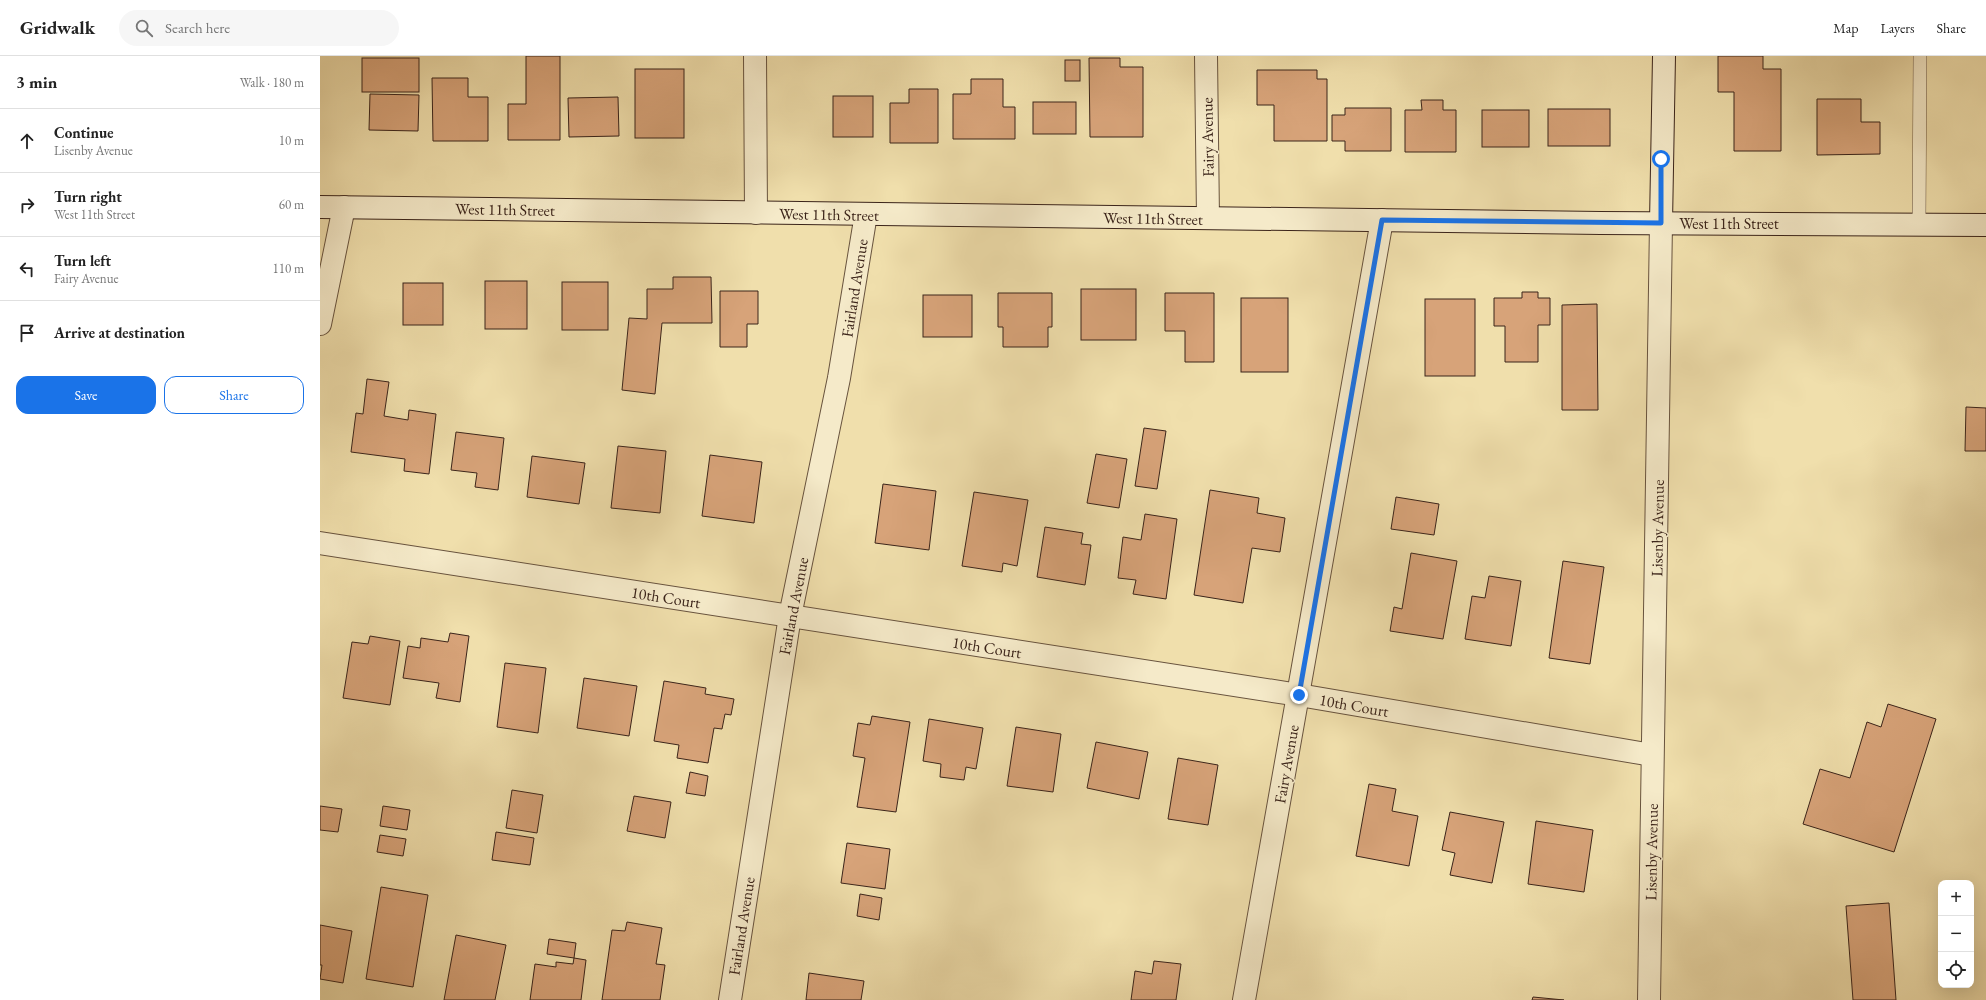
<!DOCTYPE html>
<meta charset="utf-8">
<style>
body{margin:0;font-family:"EB Garamond",serif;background:#f6f6f6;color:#222}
.controls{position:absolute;right:12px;bottom:12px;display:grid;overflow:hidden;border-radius:8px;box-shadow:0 4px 16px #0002}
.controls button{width:36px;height:36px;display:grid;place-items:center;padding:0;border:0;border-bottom:1px solid #e0e0e0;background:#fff;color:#222;font:20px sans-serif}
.stop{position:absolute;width:12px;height:12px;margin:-9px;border:3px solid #1a73e8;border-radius:50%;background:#fff}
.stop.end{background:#1a73e8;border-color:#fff;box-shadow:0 1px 4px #0008}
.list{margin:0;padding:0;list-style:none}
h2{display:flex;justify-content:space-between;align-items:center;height:52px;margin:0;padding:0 16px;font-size:17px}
h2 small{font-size:13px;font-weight:400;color:#767676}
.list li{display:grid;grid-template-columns:26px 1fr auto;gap:12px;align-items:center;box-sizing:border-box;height:64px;padding:0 16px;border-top:1px solid #e0e0e0}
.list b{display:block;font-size:15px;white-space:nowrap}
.list p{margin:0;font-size:13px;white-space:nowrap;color:#767676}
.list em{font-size:13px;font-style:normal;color:#767676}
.actions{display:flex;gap:8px;padding:12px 16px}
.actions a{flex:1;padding:9px 0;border:1px solid #1a73e8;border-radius:12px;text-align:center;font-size:14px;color:#1a73e8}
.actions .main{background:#1a73e8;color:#fff}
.icon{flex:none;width:22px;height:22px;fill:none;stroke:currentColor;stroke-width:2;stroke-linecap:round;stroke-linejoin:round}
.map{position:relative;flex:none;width:1666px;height:944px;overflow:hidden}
header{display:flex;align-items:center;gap:24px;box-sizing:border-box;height:56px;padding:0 20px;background:#fff;border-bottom:1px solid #e0e0e0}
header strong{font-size:19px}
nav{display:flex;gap:22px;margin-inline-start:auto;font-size:14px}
.search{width:280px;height:36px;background:#f6f6f6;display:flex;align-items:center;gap:10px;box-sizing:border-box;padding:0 14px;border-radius:22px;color:#767676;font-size:15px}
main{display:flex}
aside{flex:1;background:#fff}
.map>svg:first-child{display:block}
.building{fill:#d7a379;stroke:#3b241a}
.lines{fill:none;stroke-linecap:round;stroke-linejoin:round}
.service-casing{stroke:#68533e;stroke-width:14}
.minor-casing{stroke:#68533e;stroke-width:24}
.secondary-casing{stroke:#3b241a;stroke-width:24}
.service{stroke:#f5eac9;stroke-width:13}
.minor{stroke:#f5eac9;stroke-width:22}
.secondary{stroke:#f5eac9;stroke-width:22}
.route{stroke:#1a73e8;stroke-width:5}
.labels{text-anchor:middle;stroke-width:3;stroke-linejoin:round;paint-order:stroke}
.street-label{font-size:16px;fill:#3b241a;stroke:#f5eac9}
</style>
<header>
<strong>Gridwalk</strong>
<div class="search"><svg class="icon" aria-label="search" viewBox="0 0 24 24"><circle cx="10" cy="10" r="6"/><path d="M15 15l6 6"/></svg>Search here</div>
<nav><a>Map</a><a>Layers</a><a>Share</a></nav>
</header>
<main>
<aside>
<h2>3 min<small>Walk · 180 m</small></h2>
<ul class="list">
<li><svg class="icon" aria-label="ahead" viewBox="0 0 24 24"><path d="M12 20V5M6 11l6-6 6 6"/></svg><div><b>Continue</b><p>Lisenby Avenue</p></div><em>10 m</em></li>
<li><svg class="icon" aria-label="right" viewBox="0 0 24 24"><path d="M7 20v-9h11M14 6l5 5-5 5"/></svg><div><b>Turn right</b><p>West 11th Street</p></div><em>60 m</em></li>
<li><svg class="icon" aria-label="left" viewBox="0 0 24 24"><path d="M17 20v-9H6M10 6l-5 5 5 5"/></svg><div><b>Turn left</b><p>Fairy Avenue</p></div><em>110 m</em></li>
<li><svg class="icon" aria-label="arrive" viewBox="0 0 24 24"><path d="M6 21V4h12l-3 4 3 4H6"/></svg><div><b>Arrive at destination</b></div></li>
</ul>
<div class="actions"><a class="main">Save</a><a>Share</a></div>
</aside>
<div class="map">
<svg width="1666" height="944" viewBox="0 0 1666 944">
<rect width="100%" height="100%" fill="#f0dfac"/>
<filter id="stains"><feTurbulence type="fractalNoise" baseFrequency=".005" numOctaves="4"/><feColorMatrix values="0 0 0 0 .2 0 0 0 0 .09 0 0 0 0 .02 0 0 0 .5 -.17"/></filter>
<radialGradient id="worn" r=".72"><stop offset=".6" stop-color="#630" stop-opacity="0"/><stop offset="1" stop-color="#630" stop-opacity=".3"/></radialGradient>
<g class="building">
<polygon points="206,0 240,0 240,84 188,84 188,48 206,48"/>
<polygon points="1398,0 1443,0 1443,13 1461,13 1461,95 1414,95 1414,36 1398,36"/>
<rect x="42" y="2" width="57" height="34"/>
<polygon points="769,2 800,2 800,11 823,11 823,81 770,81"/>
<rect x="745" y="4" width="15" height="21"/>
<rect x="315" y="13" width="49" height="69"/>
<polygon points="937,14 997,14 997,23 1007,23 1007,85 954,85 954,49 937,49"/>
<polygon points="112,22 148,22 148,41 168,41 168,85 113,85"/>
<polygon points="651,23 683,23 683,51 695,51 695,83 633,83 633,38 651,38"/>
<polygon points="589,33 618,33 618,87 570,87 570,47 589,47"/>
<polygon points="50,38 99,39 98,75 49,74"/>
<rect x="513" y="40" width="40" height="41"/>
<polygon points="298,41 299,80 249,81 248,42"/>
<polygon points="1497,43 1541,43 1541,66 1560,66 1560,98 1497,99"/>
<polygon points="1101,44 1123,44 1123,54 1136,54 1136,96 1085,96 1085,54 1102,54"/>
<rect x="713" y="46" width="43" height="32"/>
<polygon points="1025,52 1071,52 1071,95 1025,95 1025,85 1012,85 1012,59 1025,59"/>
<rect x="1228" y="53" width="62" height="37"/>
<rect x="1162" y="54" width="47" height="37"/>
<polygon points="353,221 391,221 392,267 342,267 335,338 302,334 309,262 327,263 327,233 353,233"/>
<rect x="165" y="225" width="42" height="48"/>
<rect x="242" y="226" width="46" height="48"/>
<rect x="83" y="227" width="40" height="42"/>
<rect x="761" y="233" width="55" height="51"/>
<polygon points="400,235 438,235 438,268 427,268 427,291 400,291"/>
<polygon points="1202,236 1218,236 1218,242 1230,242 1230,269 1218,269 1218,306 1185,306 1185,270 1174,270 1174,242 1202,242"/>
<polygon points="678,237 732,237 732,271 728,271 728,291 683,291 683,271 678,271"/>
<polygon points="845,237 894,237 894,306 865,306 865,275 845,275"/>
<rect x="603" y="239" width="49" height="42"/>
<rect x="921" y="242" width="47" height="74"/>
<rect x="1105" y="243" width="50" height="77"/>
<polygon points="1277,248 1278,354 1242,354 1242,249"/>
<polygon points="47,323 69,326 64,360 88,364 89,354 116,358 109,418 84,415 85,403 31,396 36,357 43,358"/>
<polygon points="1646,351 1666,352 1666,395 1645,395"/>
<polygon points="824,372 846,375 837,433 815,430"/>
<polygon points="136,376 184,382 178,434 155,431 157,417 131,414"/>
<polygon points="298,390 346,395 340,457 291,452"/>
<polygon points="776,398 807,403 799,452 767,447"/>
<polygon points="390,399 442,406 434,467 382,460"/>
<polygon points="212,400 265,407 259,448 207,441"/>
<polygon points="563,428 616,435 609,494 555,487"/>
<polygon points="890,434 939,442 937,457 965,462 960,496 932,492 923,547 874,539"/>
<polygon points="654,436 708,444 697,510 683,507 682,516 642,510"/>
<polygon points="1076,441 1119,448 1114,479 1071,473"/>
<polygon points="825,458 857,463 846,543 813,538 816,524 798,522 803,481 821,484"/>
<polygon points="725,471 763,477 761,488 771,489 765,529 717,521"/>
<polygon points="1091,497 1137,505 1123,583 1070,575 1074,551 1082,553"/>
<polygon points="1243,505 1284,511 1270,608 1229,602"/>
<polygon points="1169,520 1201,525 1191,590 1145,583 1152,540 1165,542"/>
<polygon points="130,577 149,580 140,646 116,642 119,627 83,622 88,590 100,592 101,582 128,586"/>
<polygon points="50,580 80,585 70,649 23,642 32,586 48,588"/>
<polygon points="185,607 226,612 218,677 177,671"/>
<polygon points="264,622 317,630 309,680 257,672"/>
<polygon points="344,625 386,632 385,638 414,643 411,659 405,658 402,673 394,672 388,707 357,702 359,689 334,685"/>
<polygon points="1568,648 1616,663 1574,796 1483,768 1500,713 1530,722 1547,666 1561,671"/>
<polygon points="552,660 590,666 576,756 537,751 545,702 533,700 538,667 550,669"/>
<polygon points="609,663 663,672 656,713 646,711 644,724 620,721 621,708 603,705"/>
<polygon points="696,671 741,678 733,736 687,730"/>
<polygon points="776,686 828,696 819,743 767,732"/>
<polygon points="858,702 898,709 888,769 848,763"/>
<polygon points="370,716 388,720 385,740 366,737"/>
<polygon points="1049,728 1076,733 1072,755 1098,760 1089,810 1036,800"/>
<polygon points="192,734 223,739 217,777 186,772"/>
<polygon points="314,740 351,746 345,782 307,775"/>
<polygon points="0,750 22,753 18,776 0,774"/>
<polygon points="63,750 90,754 87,774 60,770"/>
<polygon points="1130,756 1184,766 1172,827 1130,819 1135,797 1122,794"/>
<polygon points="1216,765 1273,774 1264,836 1208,828"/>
<polygon points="176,776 214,782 210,809 172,804"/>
<polygon points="60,779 86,783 83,800 57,796"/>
<polygon points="527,787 570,793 565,833 521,827"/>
<polygon points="61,831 108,839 93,931 46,923"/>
<polygon points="540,838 562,842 559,864 537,860"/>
<polygon points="1569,847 1576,944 1533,944 1526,850"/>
<polygon points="307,866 342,872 336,908 345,909 340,944 282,944 292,874 305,875"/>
<polygon points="0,869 32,875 23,927 0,923 2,909 0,909"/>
<polygon points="136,879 186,889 175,944 124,944"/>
<polygon points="229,883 256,887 254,902 227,898"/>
<polygon points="254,902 266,904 261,944 210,944 215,908 236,911 236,906 253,908"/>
<polygon points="834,905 861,908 856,944 811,944 815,915 832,918"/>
<polygon points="489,917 544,925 541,944 486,944"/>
<polygon points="1213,941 1244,944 1212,944"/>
</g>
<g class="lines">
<g class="service-casing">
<polyline id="service" points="1599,169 1600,0"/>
</g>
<g class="minor-casing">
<g id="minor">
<polyline points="435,0 436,157"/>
<polyline points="886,0 888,162"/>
<polyline points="0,268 24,151"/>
<polyline points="0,487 979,639 1332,699"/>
<polyline points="410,944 470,560 519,322 546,158"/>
<polyline points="924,944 1062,164"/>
<polyline points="1329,944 1341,167"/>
</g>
</g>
<g class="secondary-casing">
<g id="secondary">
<polyline points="0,151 1281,167 1666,169"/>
<polyline points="1341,167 1344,0"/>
</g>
</g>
<use href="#service" class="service"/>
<use href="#minor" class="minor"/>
<use href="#secondary" class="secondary"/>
</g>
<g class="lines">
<polyline class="route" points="979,639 1062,164 1341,167 1341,103"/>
</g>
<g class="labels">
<g class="street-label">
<text transform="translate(887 81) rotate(-91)" y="6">Fairy Avenue</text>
<text transform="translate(185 153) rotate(1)" y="6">West 11th Street</text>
<text transform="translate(509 158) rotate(1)" y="6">West 11th Street</text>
<text transform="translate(833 162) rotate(1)" y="6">West 11th Street</text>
<text x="1409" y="173">West 11th Street</text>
<text transform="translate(534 232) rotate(-81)" y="6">Fairland Avenue</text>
<text transform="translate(1337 472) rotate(-89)" y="6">Lisenby Avenue</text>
<text transform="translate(346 541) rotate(9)" y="6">10th Court</text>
<text transform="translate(473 550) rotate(-79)" y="6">Fairland Avenue</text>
<text transform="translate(667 591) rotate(9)" y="6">10th Court</text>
<text transform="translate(1034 649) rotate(10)" y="6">10th Court</text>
<text transform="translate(966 708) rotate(-80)" y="6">Fairy Avenue</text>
<text transform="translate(1331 796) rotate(-89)" y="6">Lisenby Avenue</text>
<text transform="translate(421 870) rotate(-81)" y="6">Fairland Avenue</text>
</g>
</g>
<rect width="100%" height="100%" filter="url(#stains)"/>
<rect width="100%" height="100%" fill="url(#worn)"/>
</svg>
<div class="controls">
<button>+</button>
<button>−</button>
<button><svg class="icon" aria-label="locate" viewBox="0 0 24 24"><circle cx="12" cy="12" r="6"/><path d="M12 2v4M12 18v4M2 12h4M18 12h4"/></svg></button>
</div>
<div class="stop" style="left:1341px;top:103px"></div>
<div class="stop end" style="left:979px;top:639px"></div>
</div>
</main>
